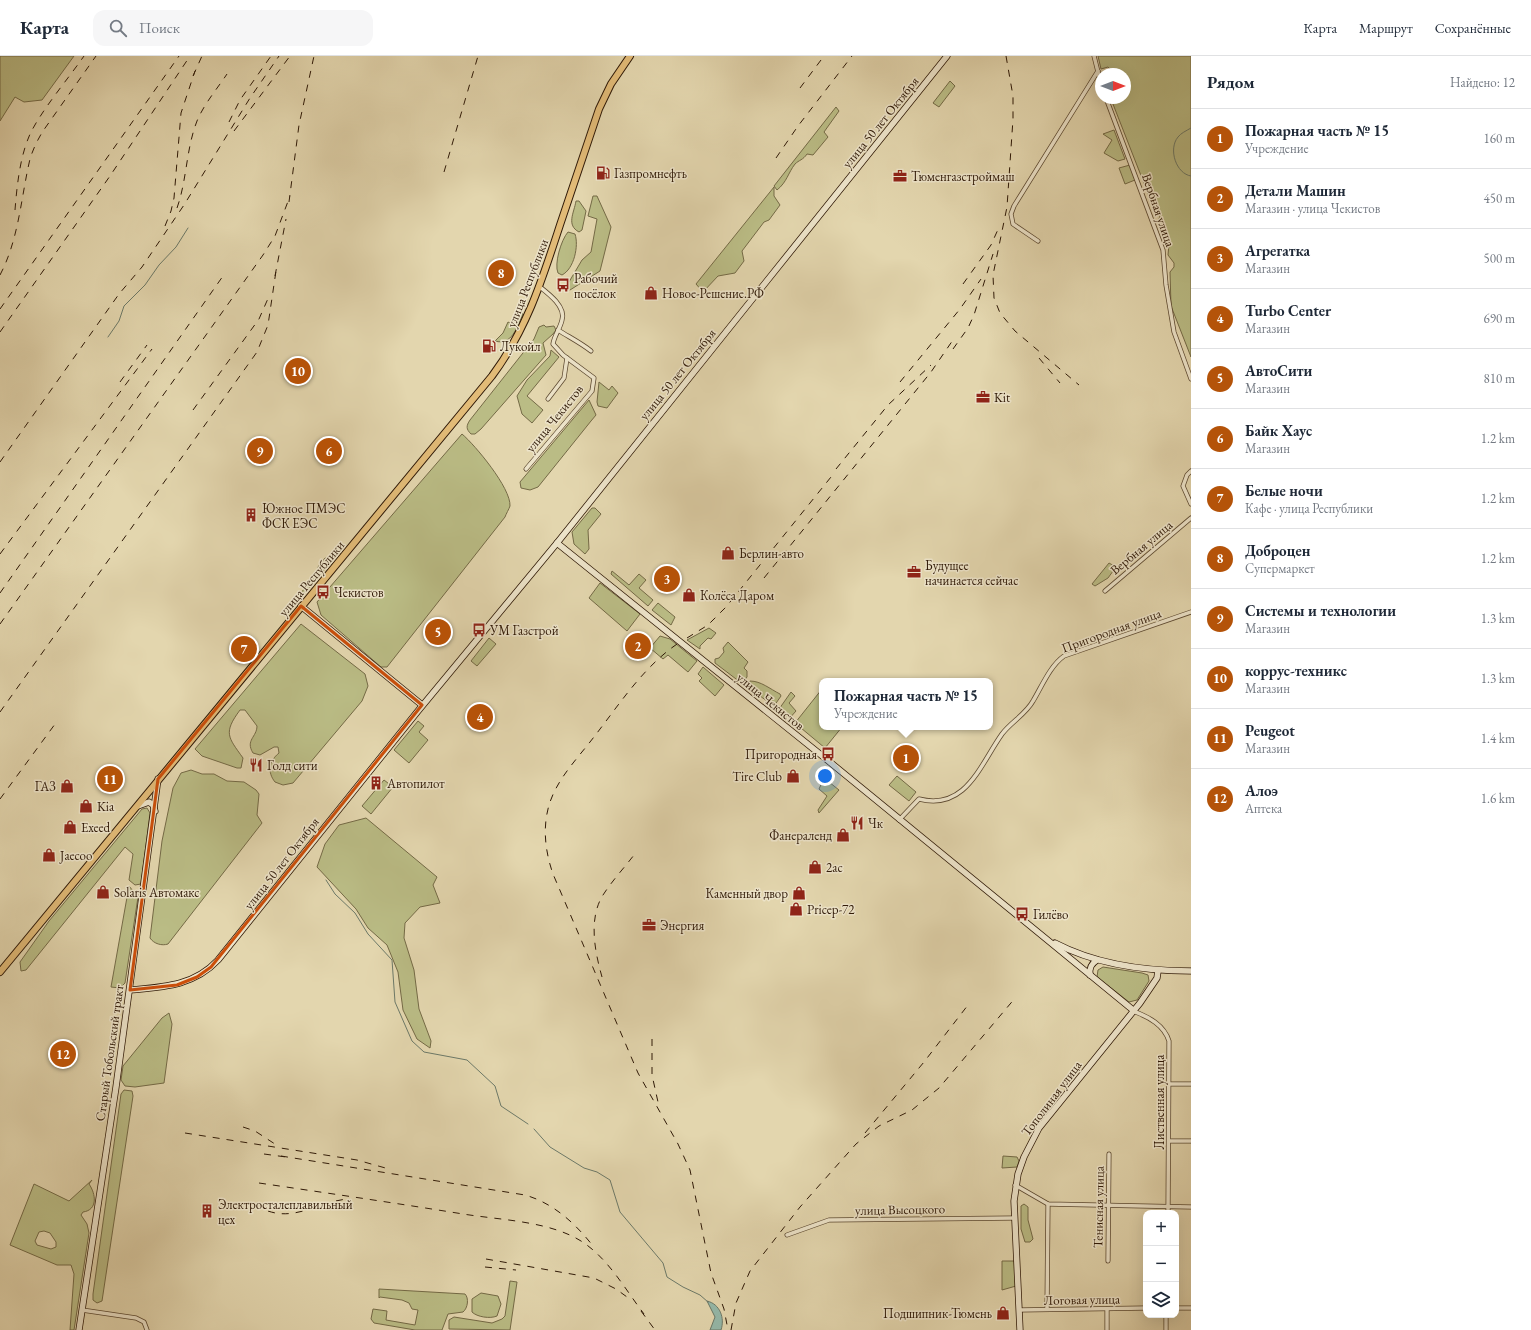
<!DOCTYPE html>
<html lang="ru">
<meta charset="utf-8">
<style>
body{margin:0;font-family:"EB Garamond",serif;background:#f6f6f7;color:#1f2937}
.controls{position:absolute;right:12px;bottom:12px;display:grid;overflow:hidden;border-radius:8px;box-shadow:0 4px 16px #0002}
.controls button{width:36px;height:36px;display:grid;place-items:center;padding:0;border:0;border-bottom:1px solid #e0e1e3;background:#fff;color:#1f2937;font:20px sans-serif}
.compass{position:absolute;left:1095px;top:12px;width:36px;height:36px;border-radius:50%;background:#fff;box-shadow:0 4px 16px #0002;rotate:90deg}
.you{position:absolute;left:825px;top:720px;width:14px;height:14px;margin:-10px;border:3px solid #fff;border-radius:50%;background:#1a73e8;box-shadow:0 0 0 6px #1a73e833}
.badge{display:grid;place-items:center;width:26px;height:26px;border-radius:50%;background:#b45309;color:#fff;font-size:13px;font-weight:700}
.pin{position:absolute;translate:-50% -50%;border:2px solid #fff;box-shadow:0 1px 4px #0006}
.popup{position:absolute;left:819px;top:622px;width:174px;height:52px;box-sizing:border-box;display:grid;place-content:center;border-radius:8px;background:#fff;filter:drop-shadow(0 1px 3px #0005);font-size:13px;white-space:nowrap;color:#747a83}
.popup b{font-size:15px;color:#1f2937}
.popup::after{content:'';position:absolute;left:50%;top:100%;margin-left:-8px;border:8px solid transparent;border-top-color:#fff}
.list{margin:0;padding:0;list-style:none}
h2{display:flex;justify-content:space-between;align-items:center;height:52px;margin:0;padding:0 16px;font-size:17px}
h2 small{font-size:13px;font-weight:400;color:#747a83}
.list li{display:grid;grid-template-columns:26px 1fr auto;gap:12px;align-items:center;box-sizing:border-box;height:60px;padding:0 16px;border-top:1px solid #e0e1e3}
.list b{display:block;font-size:15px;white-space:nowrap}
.list p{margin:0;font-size:13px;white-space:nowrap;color:#747a83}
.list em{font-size:13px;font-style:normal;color:#747a83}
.icon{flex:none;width:22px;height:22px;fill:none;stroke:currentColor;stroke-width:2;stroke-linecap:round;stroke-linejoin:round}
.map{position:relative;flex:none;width:1191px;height:1274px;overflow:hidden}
header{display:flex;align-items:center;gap:24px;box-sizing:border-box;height:56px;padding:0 20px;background:#fff;border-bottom:1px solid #e0e1e3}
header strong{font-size:19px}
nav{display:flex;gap:22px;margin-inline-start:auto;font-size:14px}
.search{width:280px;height:36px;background:#f6f6f7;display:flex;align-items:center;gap:10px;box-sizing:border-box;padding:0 14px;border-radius:12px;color:#747a83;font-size:15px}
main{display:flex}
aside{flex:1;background:#fff}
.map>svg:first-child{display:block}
.green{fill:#babc85;stroke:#746a46;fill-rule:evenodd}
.water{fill:#95b9aa;stroke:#6c7968}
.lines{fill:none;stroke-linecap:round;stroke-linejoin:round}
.stream{stroke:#6c7968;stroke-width:1}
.minor-casing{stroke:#5b4830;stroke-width:5}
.secondary-casing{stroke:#2e1806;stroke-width:7}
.primary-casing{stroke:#2e1806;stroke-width:8}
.minor{stroke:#ede4ca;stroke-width:3.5}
.secondary{stroke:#ede4ca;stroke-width:5.5}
.primary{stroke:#e2bb77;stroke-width:6}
.rail{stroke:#2e1806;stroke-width:1;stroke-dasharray:7 7;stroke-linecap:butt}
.marked{fill:none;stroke:#cc4f0b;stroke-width:3;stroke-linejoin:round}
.labels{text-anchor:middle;stroke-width:3;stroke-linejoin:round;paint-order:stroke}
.street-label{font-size:13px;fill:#2e1806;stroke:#ede4ca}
.poi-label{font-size:13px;fill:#2e1806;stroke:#ede4ca;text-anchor:start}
</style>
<header>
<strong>Карта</strong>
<div class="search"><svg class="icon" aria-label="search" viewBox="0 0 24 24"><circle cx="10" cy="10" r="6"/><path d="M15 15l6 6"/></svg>Поиск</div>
<nav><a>Карта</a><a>Маршрут</a><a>Сохранённые</a></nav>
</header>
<main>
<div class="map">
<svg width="1191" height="1274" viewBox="0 0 1191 1274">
<rect width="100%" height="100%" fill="#e3d6ae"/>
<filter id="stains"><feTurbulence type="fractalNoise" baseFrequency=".005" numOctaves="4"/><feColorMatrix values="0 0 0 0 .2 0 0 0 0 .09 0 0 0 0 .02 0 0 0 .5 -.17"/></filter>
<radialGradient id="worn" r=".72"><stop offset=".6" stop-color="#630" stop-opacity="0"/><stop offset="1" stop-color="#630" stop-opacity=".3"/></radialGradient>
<g class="green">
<polygon points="0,0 74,0 42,44 24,46 15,41 0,65"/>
<polygon points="1098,0 1191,0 1191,301 1171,250 1170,216 1174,211 1174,207 1168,199 1169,188 1166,182 1163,181 1158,165 1160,160 1149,140 1111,43 1125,42 1125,18 1104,18 1113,16 1108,11 1101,13"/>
<polygon points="950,25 955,30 939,51 933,47"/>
<path d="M836,51L839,55L824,76L828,81L813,99L807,98C803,104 799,104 795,108C788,117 787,126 777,134L774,130Z"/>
<polygon points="1114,74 1125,103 1118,105 1104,97 1112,84 1103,78"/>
<polygon points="1130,109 1135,124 1125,128 1119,112"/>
<polygon points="774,131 774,140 780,149 769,164 764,166 742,195 744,205 735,217 718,220 703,236 696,228"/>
<polygon points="593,140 597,140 611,171 600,215 570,234 567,234 566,231 582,204 591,196 597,163 588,160"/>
<path d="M576,145H579L586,155L582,174L579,176C566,169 574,157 576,145Z"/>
<path d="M568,176L575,178C579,190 574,213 562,219L558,217C554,208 561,184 568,176Z"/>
<path d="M520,257L523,258C517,271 512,290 495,285L503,277L508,266L512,268L515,261Z"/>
<path d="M544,269L546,271L554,270L556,274L553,278L543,287L546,299L481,373L475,378H471C466,373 466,370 470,364L534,283L539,271Z"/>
<polygon points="551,294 559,301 527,340 543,354 532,367 522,358 517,340 527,324 550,300"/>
<polygon points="599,326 609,334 612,330 618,337 607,352 598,350 597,346"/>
<polygon points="589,344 596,359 591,365 538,431 530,434 521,432 520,426"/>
<path d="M462,378C475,389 511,432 510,450C509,453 506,458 505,461L387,611H381L321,559L317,546Z"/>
<polygon points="592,452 595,452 601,458 588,474 589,493 585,498 574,488 572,476"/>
<polygon points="325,502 329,503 330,507 302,540 300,540 300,538 317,517 318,511"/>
<polygon points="1109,507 1116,511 1108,522 1095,530 1092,528"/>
<polygon points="612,515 629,529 639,518 646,524 639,532 653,544 648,550 611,518"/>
<polygon points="600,527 640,558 627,575 589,542"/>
<polygon points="658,547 675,561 671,569 652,554"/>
<path d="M301,568L365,618L368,630L362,645L293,727L283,729L275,726C267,716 269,705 279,697L278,691H274L260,699L253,697C245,684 257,681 257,670L245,654H240C223,677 228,681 243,702L241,712H237L202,700L195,693Z"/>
<polygon points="709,572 716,577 711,583 708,582 700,590 700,593 687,584"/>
<polygon points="660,580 670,583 697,605 688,616 668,599 663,603 650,592"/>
<polygon points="489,582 496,588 477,610 471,605"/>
<polygon points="728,586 748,606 744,612 747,615 747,621 743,626 740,626 715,607 715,603 719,602 724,596 723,592"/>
<polygon points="703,611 724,629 715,640 699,625 702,622 698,618"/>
<path d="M750,625C761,625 770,633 780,638L781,640L774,650L746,630Z"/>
<polygon points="822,633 822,671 842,671 825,692 795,667"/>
<polygon points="791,636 795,640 789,647 796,655 787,665 777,656"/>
<polygon points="418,665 424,670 419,676 428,684 409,707 394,694"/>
<path d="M191,714L202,718H214L227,725L244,726L256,734L259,738L257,759L262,767L168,888C162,890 154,888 150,882L162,785L173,732L181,717Z"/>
<polygon points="897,720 916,736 909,745 889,729"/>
<polygon points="824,722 839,734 819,757 818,754 827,740 819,733"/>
<polygon points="384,724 393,731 371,758 362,750"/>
<polygon points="147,752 150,757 141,828 135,829 129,824 133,798 125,791 26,914 21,915 20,906 49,865 142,753"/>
<polygon points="366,762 437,821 433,829 440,847 420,851 405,867 404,882 414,914 419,953 431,985 430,992 417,983 403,954 398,916 387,889 368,872 356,853 317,811 325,788 339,769"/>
<polygon points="129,830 138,841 125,927 120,932 111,931"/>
<polygon points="1103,911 1142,917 1148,919 1149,925 1137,944 1129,946 1097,921 1098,914"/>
<polygon points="169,957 172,968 164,1027 135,1031 125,1030 121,1024 123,1010 162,962"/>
<polygon points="124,1034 132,1035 133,1040 102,1245 97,1247 93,1244 93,1238 121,1038"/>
<polygon points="1003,1100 1017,1101 1019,1105 1017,1111 1002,1112"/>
<path d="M92,1124L89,1128C96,1138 98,1154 83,1156L81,1159L87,1168L89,1177L74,1274H70L74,1218L71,1209H57L10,1189L34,1128L69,1145ZM44,1175L50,1177L56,1186V1191L51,1193L37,1189L35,1185L39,1176Z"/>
<polygon points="1024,1148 1028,1151 1028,1164 1033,1183 1030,1186 1025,1186 1021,1173 1021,1150"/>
<polygon points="1002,1205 1015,1205 1016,1230 1002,1234"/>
<polygon points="510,1225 517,1226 510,1274 449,1273 449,1264 454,1261 492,1267 502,1263 505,1260"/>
<path d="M379,1233L465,1238C469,1242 468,1252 463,1256L448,1258L442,1274H415L374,1267L371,1263L373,1253L387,1255L386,1264L415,1269L418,1254L412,1253L409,1247L402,1244L380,1241L379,1242Z"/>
<path d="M481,1237L498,1240L501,1248L497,1260C490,1263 477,1261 472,1256V1243Z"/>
</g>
<path class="water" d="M707,1245C720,1248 725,1262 721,1274H710L715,1261Z"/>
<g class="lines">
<g class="stream">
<path d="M1191,72C1186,75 1181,77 1178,81C1168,93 1176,118 1191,120"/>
<polyline points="108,281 119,265 124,250 145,229 159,209 176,191 188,172"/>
<polyline points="326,824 335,838 355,857 368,878 392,904 395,946 412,985 424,996 467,1004 495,1030 501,1050 528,1068"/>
<polyline points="534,1073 550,1091 584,1112 597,1116 610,1124 620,1156 663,1207 667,1221 683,1231 700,1239 708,1246"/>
</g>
<g class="minor-casing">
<g id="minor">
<polyline points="1094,0 1101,28"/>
<polyline points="1106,42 1163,194 1166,229 1174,276 1191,323"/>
<polyline points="1038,185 1013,168 1011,158 1014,150 1098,15"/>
<path d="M558,274C569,281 581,287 591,295"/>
<polyline points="548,343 564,322 567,302"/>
<path d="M526,413L592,335L594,322L563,299L553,288C554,280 560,273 562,264C566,251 549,238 540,231"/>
<polyline points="1191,415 1187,419 1183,430 1191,448"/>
<polyline points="1105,535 1191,462"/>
<path d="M899,764L919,743C966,755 980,709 1002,678C1011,666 1026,658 1033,645C1042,630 1050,610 1064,600L1191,556"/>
<path d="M1133,955C1149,961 1164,969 1169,985L1168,1157"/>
<polyline points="1170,1028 1191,1028"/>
<polyline points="1169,1085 1191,1085"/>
<polyline points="1015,1129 1048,1148 1191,1151"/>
<polyline points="787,1179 829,1164 1015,1162"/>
<polyline points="1108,1205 1109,1098"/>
<polyline points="1176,1252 1191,1252"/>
<polyline points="1047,1253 1048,1148"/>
<polyline points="82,1254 136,1262 144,1266 147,1274"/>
<polyline points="1019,1254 1146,1252"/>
<polyline points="1107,1274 1107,1253"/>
<polyline points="1166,1274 1166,1259"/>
</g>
</g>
<g class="secondary-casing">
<g id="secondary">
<polyline points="557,487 831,707 1133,954"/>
<polyline points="301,550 422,649"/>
<polyline points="138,750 149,746 153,749 155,755"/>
<path d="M1055,887C1097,909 1144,915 1191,915"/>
<path d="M1090,919C1089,912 1091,908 1097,904"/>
<path d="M130,934C163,931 194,930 218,904L418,655L557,487L947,0"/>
<polyline points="79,1274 116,1031 158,723"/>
<polyline points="1020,1274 1014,1145 1018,1118 1024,1101 1039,1072 1140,947 1157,922 1158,915"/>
</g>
</g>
<g class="primary-casing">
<path id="primary" d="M0,916L492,320C527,273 542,224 560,169C573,130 586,92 599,53L611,28L630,0"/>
</g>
<use href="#minor" class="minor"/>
<use href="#secondary" class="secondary"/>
<use href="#primary" class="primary"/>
<g class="rail">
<polyline points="1006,0 1013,40 1013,63 1007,151 993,219 994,242 1000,257 1015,275 1079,329"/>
<polyline points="193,20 202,0"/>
<polyline points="800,32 824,0"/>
<polyline points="229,66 240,44 271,0"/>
<polyline points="234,75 290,0"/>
<polyline points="776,102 798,70 852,0"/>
<polyline points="444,116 478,0"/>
<polyline points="289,146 299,69 314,0"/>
<path d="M177,152C187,124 186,93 197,65C204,48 217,33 227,18"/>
<path d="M15,154C17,129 20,99 31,76C44,51 68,23 84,0"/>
<polyline points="165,170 171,155 174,142 181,57 195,15"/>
<path d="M0,219C19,183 21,141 30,103C33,93 38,83 43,75L96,0"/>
<polyline points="275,220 286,163"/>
<polyline points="963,228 991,189 1000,169"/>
<polyline points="0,253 179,0"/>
<polyline points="0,276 110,120 190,0"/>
<polyline points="953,293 968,272 974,259 993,198"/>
<polyline points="1039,302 1060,327"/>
<polyline points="120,326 147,289"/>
<polyline points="900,326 960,253 981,223"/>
<polyline points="193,354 259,263 270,238"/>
<polyline points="0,406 119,238 142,211 184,149 250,42 279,0"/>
<polyline points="836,413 888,349 931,309"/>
<polyline points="0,498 152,293"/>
<polyline points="764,522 931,316 955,281"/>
<polyline points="0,537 223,220"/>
<polyline points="0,568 263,199 275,180 290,140"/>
<polyline points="687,582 708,569 726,551 831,421"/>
<path d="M677,588C641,613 617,652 590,686C575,705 558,723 550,746C542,770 545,795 553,818L638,1017L678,1088L690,1114L711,1217L724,1253L728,1274"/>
<polyline points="0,656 257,296 268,269 276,215"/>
<polyline points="0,743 58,664"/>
<path d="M602,921C595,896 588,863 603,839C612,825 624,812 634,799"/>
<polyline points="652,983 652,1019 658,1046"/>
<polyline points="243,1071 255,1075 278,1090"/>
<polyline points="185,1077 357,1104 389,1113"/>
<polyline points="865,1077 924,1006 968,949"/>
<polyline points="264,1098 286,1101"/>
<path d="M281,1100L525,1139C553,1147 575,1167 593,1190"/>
<path d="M259,1127C327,1137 395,1147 463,1158C500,1164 549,1165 581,1185C608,1202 625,1233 644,1258"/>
<path d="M268,1155C296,1165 321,1145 348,1143"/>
<polyline points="486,1203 594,1222 616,1233 627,1241"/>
<polyline points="485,1211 516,1214"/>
<polyline points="641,1255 655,1274"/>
<polyline points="731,1274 736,1247 750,1215 800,1151 856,1088 879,1070 912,1054 939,1032 1016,941"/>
</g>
</g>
<path class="marked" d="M301,550L422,649L211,911L197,921L177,929L130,934L158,723Z"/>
<defs>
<g id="fuel-bare" transform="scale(1.08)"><path d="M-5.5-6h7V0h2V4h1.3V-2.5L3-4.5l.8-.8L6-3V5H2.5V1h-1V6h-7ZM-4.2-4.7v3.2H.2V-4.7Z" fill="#8f2418" stroke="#ede4ca" stroke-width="2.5" paint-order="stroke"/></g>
<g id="office-bare" transform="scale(1.08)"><path d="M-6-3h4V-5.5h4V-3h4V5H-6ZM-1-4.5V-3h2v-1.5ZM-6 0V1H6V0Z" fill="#8f2418" stroke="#ede4ca" stroke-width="2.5" paint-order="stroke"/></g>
<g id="bus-bare" transform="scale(1.08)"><path d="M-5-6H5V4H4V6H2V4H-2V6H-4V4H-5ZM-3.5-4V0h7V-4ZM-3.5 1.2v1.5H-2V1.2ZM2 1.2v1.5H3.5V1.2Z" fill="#8f2418" stroke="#ede4ca" stroke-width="2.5" paint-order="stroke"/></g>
<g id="shop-bare" transform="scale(1.08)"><path d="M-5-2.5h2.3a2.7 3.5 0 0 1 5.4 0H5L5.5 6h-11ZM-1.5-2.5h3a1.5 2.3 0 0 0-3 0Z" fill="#8f2418" stroke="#ede4ca" stroke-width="2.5" paint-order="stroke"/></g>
<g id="building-bare" transform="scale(1.08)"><path d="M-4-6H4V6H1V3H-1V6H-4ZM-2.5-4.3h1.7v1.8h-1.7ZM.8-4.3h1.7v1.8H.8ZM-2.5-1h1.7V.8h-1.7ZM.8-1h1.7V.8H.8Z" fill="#8f2418" stroke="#ede4ca" stroke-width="2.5" paint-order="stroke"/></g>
<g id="restaurant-bare" transform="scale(1.08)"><path d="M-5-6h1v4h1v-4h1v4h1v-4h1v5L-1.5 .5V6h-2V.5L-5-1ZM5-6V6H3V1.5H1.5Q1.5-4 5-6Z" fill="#8f2418" stroke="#ede4ca" stroke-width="2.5" paint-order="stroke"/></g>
</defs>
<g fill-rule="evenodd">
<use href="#fuel-bare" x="603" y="117"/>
<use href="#office-bare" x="900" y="120"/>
<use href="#bus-bare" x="563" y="229"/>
<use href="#shop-bare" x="651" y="237"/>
<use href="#fuel-bare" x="489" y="290"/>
<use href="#office-bare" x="983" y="341"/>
<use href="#building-bare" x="251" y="459"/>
<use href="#shop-bare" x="728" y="497"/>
<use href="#office-bare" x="914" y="516"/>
<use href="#bus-bare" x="323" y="536"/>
<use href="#shop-bare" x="689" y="539"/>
<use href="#bus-bare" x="479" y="574"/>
<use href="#bus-bare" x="828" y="698"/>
<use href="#restaurant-bare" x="256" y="709"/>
<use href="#shop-bare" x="793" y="720"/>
<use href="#building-bare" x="376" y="727"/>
<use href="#shop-bare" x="67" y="730"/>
<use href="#shop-bare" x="86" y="750"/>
<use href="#restaurant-bare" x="857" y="767"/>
<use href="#shop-bare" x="70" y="771"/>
<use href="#shop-bare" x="843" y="779"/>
<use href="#shop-bare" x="49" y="799"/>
<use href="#shop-bare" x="815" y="811"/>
<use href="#shop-bare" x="103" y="836"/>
<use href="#shop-bare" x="799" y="837"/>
<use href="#shop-bare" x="796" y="853"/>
<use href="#bus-bare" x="1022" y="858"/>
<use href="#office-bare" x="649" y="869"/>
<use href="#building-bare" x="207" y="1155"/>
<use href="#shop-bare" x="1003" y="1257"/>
</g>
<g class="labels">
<g class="street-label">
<text transform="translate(880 66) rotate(-51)" y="5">улица 50 лет Октября</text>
<text transform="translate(1159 154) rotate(71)" y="5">Вербная улица</text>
<text transform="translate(527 227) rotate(-69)" y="5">улица Республики</text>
<text transform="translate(677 318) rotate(-51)" y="5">улица 50 лет Октября</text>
<text transform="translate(554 362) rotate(-51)" y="5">улица Чекистов</text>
<text transform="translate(1141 491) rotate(-40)" y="5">Вербная улица</text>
<text transform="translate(311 522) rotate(-50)" y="5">улица Республики</text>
<text transform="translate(1111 574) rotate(-20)" y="5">Пригородная улица</text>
<text transform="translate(771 645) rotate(39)" y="5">улица Чекистов</text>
<text transform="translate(281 807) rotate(-52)" y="5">улица 50 лет Октября</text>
<text transform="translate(109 997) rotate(-82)" y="5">Старый Тобольский тракт</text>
<text transform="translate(1051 1042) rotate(-53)" y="5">Тополиная улица</text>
<text transform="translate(1159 1046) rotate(-90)" y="5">Лиственная улица</text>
<text transform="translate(1098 1151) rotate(-89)" y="5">Тенисная улица</text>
<text transform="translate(900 1153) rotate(-1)" y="5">улица Высоцкого</text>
<text transform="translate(1082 1243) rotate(-1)" y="5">Логовая улица</text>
</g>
<g class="poi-label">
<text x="614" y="122">Газпромнефть</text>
<text x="911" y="125">Тюменгазстроймаш</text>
<text x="574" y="227">Рабочий<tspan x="574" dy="15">посёлок</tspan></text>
<text x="662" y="242">Новое-Решение.РФ</text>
<text x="500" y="295">Лукойл</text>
<text x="994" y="346">Kit</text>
<text x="262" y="457">Южное ПМЭС<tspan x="262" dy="15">ФСК ЕЭС</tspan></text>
<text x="739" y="502">Берлин-авто</text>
<text x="925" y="514">Будущее<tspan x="925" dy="15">начинается сейчас</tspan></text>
<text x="334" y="541">Чекистов</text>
<text x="700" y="544">Колёса Даром</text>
<text x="490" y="579">УМ Газстрой</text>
<text x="817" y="703" text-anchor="end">Пригородная</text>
<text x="267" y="714">Голд сити</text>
<text x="782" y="725" text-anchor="end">Tire Club</text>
<text x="387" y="732">Автопилот</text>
<text x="56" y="735" text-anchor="end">ГАЗ</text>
<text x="97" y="755">Kia</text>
<text x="868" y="772">Чк</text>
<text x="81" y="776">Exeed</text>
<text x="832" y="784" text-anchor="end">Фанераленд</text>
<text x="60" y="804">Jaecoo</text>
<text x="826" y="816">2ас</text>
<text x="114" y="841">Solaris Автомакс</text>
<text x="788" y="842" text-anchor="end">Каменный двор</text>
<text x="807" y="858">Pricep-72</text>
<text x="1033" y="863">Гилёво</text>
<text x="660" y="874">Энергия</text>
<text x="218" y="1153">Электросталеплавильный<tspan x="218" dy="15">цех</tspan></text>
<text x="992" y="1262" text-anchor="end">Подшипник-Тюмень</text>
</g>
</g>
<rect width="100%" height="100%" filter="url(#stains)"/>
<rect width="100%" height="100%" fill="url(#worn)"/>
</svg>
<div class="controls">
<button>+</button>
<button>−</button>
<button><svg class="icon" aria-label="layers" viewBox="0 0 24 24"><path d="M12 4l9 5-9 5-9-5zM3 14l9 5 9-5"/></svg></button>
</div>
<svg class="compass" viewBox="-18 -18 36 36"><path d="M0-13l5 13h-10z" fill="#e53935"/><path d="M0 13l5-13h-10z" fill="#747a83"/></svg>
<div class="you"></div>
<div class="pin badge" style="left:906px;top:702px">1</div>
<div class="popup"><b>Пожарная часть № 15</b>Учреждение</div>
<div class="pin badge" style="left:638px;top:590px">2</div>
<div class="pin badge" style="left:667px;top:523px">3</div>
<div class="pin badge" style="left:480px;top:661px">4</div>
<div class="pin badge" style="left:438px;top:576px">5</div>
<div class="pin badge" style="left:329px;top:395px">6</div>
<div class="pin badge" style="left:244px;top:593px">7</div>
<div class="pin badge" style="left:501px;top:217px">8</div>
<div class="pin badge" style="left:260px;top:395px">9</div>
<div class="pin badge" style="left:298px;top:315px">10</div>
<div class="pin badge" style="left:110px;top:723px">11</div>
<div class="pin badge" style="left:63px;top:998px">12</div>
</div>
<aside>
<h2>Рядом<small>Найдено: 12</small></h2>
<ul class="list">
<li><span class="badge">1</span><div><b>Пожарная часть № 15</b><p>Учреждение</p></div><em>160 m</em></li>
<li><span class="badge">2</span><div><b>Детали Машин</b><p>Магазин · улица Чекистов</p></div><em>450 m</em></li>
<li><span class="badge">3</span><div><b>Агрегатка</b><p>Магазин</p></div><em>500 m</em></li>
<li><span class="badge">4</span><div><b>Turbo Center</b><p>Магазин</p></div><em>690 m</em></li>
<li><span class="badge">5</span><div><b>АвтоСити</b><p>Магазин</p></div><em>810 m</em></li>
<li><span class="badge">6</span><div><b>Байк Хаус</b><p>Магазин</p></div><em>1.2 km</em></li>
<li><span class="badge">7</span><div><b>Белые ночи</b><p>Кафе · улица Республики</p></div><em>1.2 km</em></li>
<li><span class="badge">8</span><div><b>Доброцен</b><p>Супермаркет</p></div><em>1.2 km</em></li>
<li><span class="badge">9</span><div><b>Системы и технологии</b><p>Магазин</p></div><em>1.3 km</em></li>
<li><span class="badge">10</span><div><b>коррус-техникс</b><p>Магазин</p></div><em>1.3 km</em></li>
<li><span class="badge">11</span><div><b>Peugeot</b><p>Магазин</p></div><em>1.4 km</em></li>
<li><span class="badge">12</span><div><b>Алоэ</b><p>Аптека</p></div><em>1.6 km</em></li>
</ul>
</aside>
</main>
